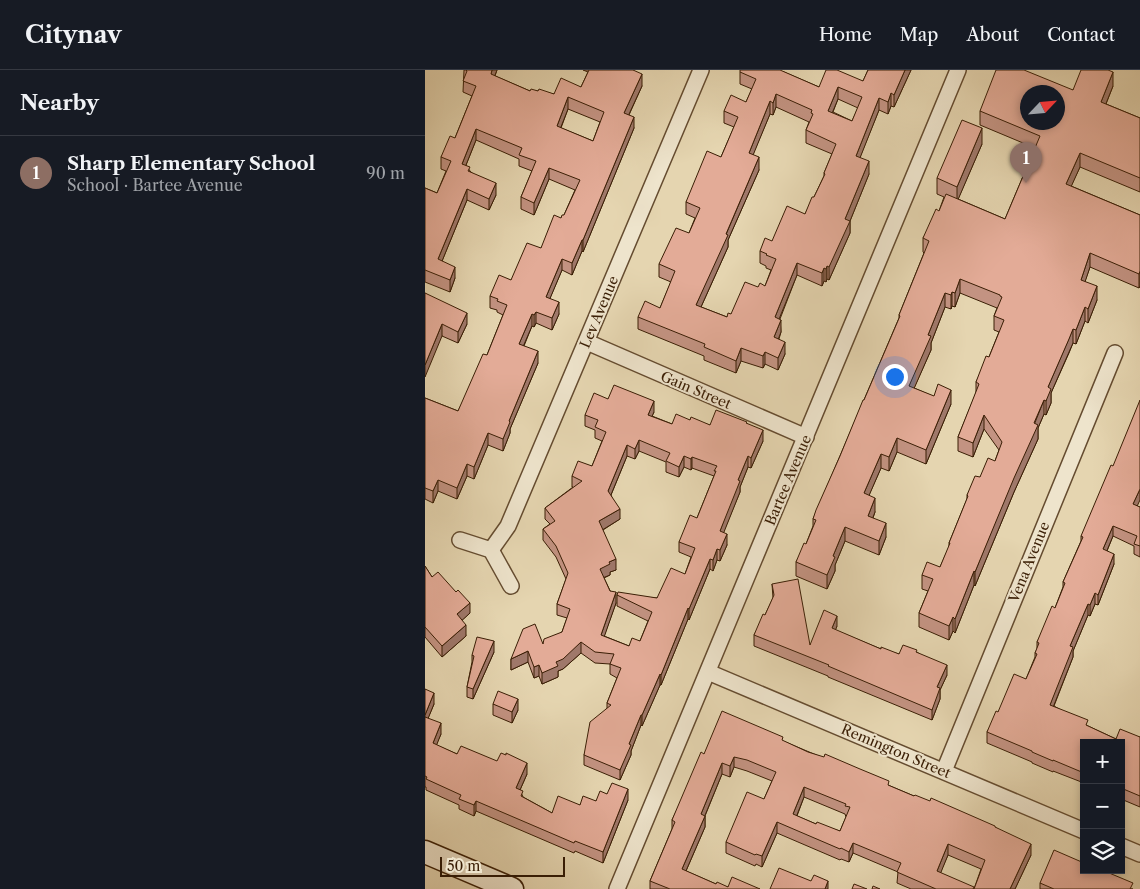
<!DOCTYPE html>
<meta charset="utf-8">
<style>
body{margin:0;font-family:"Libre Caslon Text",serif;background:#20242c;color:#f1f3f6}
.controls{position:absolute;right:15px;bottom:15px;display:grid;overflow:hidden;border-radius:0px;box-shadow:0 2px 8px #0003}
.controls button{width:45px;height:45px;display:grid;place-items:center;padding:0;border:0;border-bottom:1px solid #363941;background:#171b24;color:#f1f3f6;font:25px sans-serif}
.compass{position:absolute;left:595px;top:15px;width:45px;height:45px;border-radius:50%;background:#171b24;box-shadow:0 2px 8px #0003;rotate:64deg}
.scale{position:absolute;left:15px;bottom:12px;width:125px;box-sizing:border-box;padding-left:5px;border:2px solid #3a1e05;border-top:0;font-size:14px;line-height:18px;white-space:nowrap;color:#3a1e05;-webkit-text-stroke:4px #eee4cc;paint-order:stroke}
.you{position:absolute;left:469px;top:306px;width:18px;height:18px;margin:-12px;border:4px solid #fff;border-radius:50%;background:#1a73e8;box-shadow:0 0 0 8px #1a73e833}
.badge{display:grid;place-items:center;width:32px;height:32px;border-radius:50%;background:#7c3aed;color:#fff;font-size:16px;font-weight:700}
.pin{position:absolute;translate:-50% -41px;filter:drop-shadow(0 1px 2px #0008)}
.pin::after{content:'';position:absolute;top:26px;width:18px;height:15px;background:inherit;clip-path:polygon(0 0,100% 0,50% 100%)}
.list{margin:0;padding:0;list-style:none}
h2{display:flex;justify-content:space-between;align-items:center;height:65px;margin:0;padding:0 20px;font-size:21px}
h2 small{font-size:16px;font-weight:400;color:#9ea1a6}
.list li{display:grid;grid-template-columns:32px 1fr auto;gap:15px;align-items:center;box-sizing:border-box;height:75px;padding:0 20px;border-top:1px solid #363941}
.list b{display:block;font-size:19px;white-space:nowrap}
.list p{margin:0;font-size:16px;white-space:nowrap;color:#9ea1a6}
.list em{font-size:16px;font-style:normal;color:#9ea1a6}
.icon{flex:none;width:28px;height:28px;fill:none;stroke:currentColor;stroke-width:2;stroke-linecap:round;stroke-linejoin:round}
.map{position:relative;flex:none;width:715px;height:819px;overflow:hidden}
header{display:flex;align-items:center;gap:30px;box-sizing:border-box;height:70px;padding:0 25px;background:#171b24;border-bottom:1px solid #363941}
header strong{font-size:24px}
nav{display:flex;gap:28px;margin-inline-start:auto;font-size:18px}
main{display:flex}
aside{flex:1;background:#171b24}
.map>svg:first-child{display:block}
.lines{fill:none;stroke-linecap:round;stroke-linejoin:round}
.minor-casing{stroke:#654c30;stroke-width:18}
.secondary-casing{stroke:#3a1e05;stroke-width:25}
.minor{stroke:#eee4cc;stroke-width:15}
.secondary{stroke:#eee4cc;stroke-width:22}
.wall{fill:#c39382;stroke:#3a1e05;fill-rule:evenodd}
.shaded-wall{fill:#9f786a;stroke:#3a1e05}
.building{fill:#e3ab97;stroke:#3a1e05;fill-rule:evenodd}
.labels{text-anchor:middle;stroke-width:4;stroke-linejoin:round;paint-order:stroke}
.street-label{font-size:14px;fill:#3a1e05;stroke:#eee4cc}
</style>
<header>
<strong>Citynav</strong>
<nav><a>Home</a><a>Map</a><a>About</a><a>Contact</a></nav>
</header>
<main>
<aside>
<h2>Nearby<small></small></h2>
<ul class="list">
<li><span class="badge" style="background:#8d6e63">1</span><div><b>Sharp Elementary School</b><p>School · Bartee Avenue</p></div><em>90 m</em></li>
</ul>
</aside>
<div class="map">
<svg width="715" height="819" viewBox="0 0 715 819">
<rect width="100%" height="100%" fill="#e5d5b0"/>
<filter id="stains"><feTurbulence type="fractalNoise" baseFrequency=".004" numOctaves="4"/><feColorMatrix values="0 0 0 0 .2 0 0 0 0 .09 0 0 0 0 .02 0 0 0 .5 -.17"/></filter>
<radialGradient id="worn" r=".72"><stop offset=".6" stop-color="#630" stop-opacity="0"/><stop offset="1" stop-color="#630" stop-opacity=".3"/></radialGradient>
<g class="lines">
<g class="minor-casing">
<g id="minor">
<polyline points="162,272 381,367"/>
<polyline points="35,470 66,480 86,516"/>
<polyline points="66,480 83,456 276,0"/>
<polyline points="283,602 659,761"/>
<polyline points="519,701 690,283"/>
<polyline points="696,776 715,784"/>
<polyline points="192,819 533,0"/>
</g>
</g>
<g class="secondary-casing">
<polyline id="secondary" points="0,782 87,819"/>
</g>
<use href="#minor" class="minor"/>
<use href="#secondary" class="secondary"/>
</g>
<g class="wall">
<path d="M39,0H72L70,6L105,21H113L129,24L156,17L163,2L158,0H208L217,16L204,45L209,58L158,182L157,181L147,205L137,200L125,228L134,244L127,260L111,253L109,257L107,256L99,276L113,293L85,359V363L78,381L63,375L49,409L42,406L32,429L13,421L8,433L0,429V328L33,341L62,285L78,245L72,242V240L65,238V226L86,210L116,178L136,148L139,145L150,120L124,109L109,145L96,139V127L107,101L94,96V89L51,70L41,95L45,101L71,125L64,140L42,130L17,191L30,208L25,222L0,212V118L12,123L21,101L16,99V87L30,68L47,26L38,22ZM143,39L175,52L168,71L136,58Z"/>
<path d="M443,0H486L469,37L466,36L463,44L454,40L435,87L444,104L425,151V163L404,210L402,209L401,212L399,211L397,216L372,205L355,249L356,262L354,269L360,284L353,300L340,294L338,298L316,291L311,303L279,290V286L213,259V247L235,238L246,212L234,207V194L264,163L270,148L261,144V132L296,87L309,57L299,53V41L321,32L327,19L315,14V2H359L394,17L438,11ZM413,29L433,38L427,51L408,42ZM351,37L384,52L381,60V73L407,84L399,103V106L389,127L380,144L335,181V193L341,196V198L346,200L340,216L333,217L306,244L302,247L276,237L303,177V170L334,100L328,84L345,44L348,45Z"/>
<polygon points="688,16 681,34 715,48 715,122 655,97 646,116 715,145 715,216 714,218 665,197 660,211 672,230 663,253 660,251 651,274 648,273 644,283 626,323 626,333 621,345 619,344 613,358 613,369 589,422 550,516 549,515 530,563 528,561 524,570 494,557 494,543 503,521 497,519 497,505 515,497 524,477 524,473 542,429 542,425 555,407 570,391 574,380 559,359 548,387 533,381 533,367 551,323 551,312 564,287 574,262 569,260 569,246 572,238 535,223 530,237 527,236 526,239 520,237 506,273 506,280 489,318 526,334 501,394 472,382 464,401 456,398 444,425 450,442 448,448 461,467 454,485 420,471 410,495 410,501 402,519 371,506 371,492 381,474 388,456 388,449 474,248 474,245 499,183 498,182 498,168 514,141 519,127 512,124 512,108 557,74 533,129 580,149 610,78 555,55 555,41 648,20"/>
<polygon points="0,223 42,254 33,273 17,266"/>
<path d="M183,329L229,342L227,346L247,354L265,350L285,355L322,353L338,371L326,398L323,397L315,417V422L298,463L302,475L295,491L292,490L288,501L285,499L264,550L263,549L236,615H235L217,656L216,655L206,681V685L195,710L159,695V685L182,638V633L192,608L185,604V594L170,593L156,583L138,599L133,601V607L117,614L114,606L109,608L103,592L86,600V589L118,574L137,562L142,548L132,545V534L141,509L131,487L118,470V459L125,454L120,449V438L148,417H147V406L167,396L177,371L170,368V360L160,356V345ZM214,381L241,392V402L254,407L259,397L266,400L267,398L289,406L272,448L254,472V482L266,487L260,504L232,528L192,525V536L223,551L215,571L204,576L179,566L191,533L179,508L185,505V502L191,500L178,460L195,449L186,425L202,386L210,389Z"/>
<polygon points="712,436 715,437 715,487 709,484 709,476 688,466 682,481 689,494 673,535 670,534 665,546 663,545 648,581 648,587 629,636 663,656 691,669 715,667 715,737 696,729 696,673 659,673 659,713 628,701 628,702 607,693 607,692 562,673 562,662 573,642 601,609 610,587 610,583 612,579 612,572 630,538 638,517 638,512 656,471 656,466"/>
<polygon points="0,496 7,507 45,543 37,550 41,566 17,587 0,567"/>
<polygon points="347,514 385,575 412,556 410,560 456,579 474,584 492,582 522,605 515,620 515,629 507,650 403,607 403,606 329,576 329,565 340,545 348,528"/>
<polygon points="69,582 48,629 42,627 42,617 47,592 47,585"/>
<polygon points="0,619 9,634 3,648 16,664 11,675 32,684 102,704 95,720 98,727 127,743 155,735 171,731 182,724 203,730 178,793 150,781 149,783 51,741 49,746 34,739 34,735 1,720 1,717 0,717"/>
<polygon points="68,634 93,640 87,653 68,645"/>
<path d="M358,671L489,726L570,757L606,785L590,819H549L556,799L523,785L515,803L549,819H486L472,813L473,802L428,783L424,792L416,789L415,790L352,763L337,797L331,794L330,796L301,783V772L339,729L347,711L322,701L309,697L305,707L297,704L280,746V757L261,801L291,814L303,817L335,819H225V811L247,759V750L279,684ZM379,727L420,744L421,747L415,761L391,754L372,746Z"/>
<polygon points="615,813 708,819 615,819"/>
</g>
<g class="shaded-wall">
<polygon points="67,0 72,0 66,15 66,4"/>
<polygon points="480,0 486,0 469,37 469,25"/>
<polygon points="688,2 688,16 676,46 676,32"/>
<polygon points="217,4 217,16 199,55 199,43"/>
<polygon points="413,17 413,29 403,53 403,41"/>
<polygon points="466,23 466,36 463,44 463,32"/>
<polygon points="351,24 351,37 348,45 348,33"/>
<polygon points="143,27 143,39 132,67 132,56"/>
<polygon points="454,28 454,40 431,98 431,86"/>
<polygon points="345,31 345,44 324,95 324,83"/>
<polygon points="209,47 209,58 158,182 158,170"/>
<polygon points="557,58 557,74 532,132 532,117"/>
<polygon points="51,59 51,70 37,105 37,94"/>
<polygon points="655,83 655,97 641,128 641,114"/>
<polygon points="334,87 334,100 303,170 303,177 271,248 271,235"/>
<polygon points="444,91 444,104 425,151 425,163 404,210 404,197 420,149"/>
<polygon points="124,98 124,109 109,145 109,133"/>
<polygon points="71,113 71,125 64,140 64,129"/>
<polygon points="42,119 42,130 13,201 13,189"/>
<polygon points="157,170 157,181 147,205 147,193"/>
<polygon points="665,183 665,197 656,224 656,210"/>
<polygon points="137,189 137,200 121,238 121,227"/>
<polygon points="372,193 372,205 350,259 350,247"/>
<polygon points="402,196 402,209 401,212 401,199"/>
<polygon points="30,197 30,208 25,222 25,210"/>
<polygon points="399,198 399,211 397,216 397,203"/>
<polygon points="715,201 715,216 714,218 714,204"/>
<polygon points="535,209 535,223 530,237 530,223"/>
<polygon points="672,216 672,230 663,253 663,239"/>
<polygon points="527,222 527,236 526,239 526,225"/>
<polygon points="520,223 520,237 506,273 506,280 484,330 484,316 503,265"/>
<polygon points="134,232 134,244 127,260 127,248"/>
<polygon points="660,237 660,251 651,274 651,260"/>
<polygon points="111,242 111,253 109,257 109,245"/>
<polygon points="42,243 42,254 33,273 33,262"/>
<polygon points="107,244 107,256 94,286 94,274"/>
<polygon points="356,250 356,262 349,280 349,267"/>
<polygon points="17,254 17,266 0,307 0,295"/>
<polygon points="648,259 648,273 626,323 626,333 621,345 621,331 623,317"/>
<polygon points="360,272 360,284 353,300 353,288"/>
<polygon points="316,278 316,291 311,303 311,291"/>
<polygon points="113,281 113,293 85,359 85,363 78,381 78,369 84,351"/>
<polygon points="340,282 340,294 338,298 338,286"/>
<polygon points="526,320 526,334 501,394 501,380"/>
<polygon points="619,330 619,344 613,358 613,369 589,422 550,516 550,502"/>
<polygon points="229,331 229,342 223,355 223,345"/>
<polygon points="559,345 559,359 548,387 548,373"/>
<polygon points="338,360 338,371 326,398 326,388"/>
<polygon points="63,363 63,375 49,409 49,397"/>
<polygon points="472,368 472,382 464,401 464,387"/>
<polygon points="214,370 214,381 210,389 210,379"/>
<polygon points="202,375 202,386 183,432 183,421"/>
<polygon points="456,384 456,398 439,437 439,423"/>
<polygon points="259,386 259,397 254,407 254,397"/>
<polygon points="323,386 323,397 315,417 315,422 295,472 295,461 313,410"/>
<polygon points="267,387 267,398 266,400 266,389"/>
<polygon points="42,394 42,406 32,429 32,418"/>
<polygon points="13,410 13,421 8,433 8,421"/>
<polygon points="715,419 715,430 708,445 708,434"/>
<polygon points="450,428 450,442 443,460 443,446"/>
<polygon points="195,439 195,449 174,462 174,451"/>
<polygon points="461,453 461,467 454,485 454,471"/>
<polygon points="688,456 688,466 678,490 678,479"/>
<polygon points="420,457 420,471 410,495 410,501 402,519 402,505 408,486"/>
<polygon points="302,464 302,475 295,491 295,480"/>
<polygon points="292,479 292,490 288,501 288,490"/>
<polygon points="689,484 689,494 673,535 673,525"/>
<polygon points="191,489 191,500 185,502 185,505 175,509 175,499 184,492"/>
<polygon points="285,489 285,499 264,550 264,539"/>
<polygon points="549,501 549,515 530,563 530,549"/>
<polygon points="191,522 191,533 176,576 176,565"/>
<polygon points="670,523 670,534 665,546 665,535"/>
<polygon points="45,533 45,543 32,555 32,544"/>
<polygon points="663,534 663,545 648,581 648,587 625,645 625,635 645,576"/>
<polygon points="263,538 263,549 236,615 236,605"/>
<polygon points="412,546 412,556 407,569 407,558"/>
<polygon points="528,547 528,561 524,570 524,556"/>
<polygon points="41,555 41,566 17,587 17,576"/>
<polygon points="69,571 69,582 48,629 48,619"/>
<polygon points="156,572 156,583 138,599 133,601 133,607 117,614 117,603"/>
<polygon points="103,581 103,592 86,600 86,589"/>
<polygon points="114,595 114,606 109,608 109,597"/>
<polygon points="522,595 522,605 515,620 515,629 507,650 507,640 512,617"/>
<polygon points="235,604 235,615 217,656 217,645"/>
<polygon points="9,623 9,634 0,656 0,645"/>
<polygon points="93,629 93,640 87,653 87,642"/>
<polygon points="216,645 216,655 206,681 206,685 195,710 195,700 204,674"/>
<polygon points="16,653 16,664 8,684 8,673"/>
<polygon points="309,687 309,697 305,707 305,696"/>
<polygon points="102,693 102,704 91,729 91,718"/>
<polygon points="297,693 297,704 276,755 276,744"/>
<polygon points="379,717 379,727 368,755 368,744"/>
<polygon points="203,719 203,730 178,793 178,782"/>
<polygon points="51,731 51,741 49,746 49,735"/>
<polygon points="280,746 280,757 257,810 257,799"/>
<polygon points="352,752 352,763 337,797 337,786"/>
<polygon points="428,773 428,783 424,792 424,782"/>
<polygon points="523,774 523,785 512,812 512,801"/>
<polygon points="606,774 606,785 590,819 585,819"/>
<polygon points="403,811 403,819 400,819"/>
</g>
<g class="building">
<path d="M41,0H67L66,4L105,21L106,19L113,21L114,19L129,24L136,8L156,17L164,0H208L217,4L199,43L209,47L158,170H157L147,193L137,189L121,227L134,232L127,248L111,242L109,245L107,244L94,274L113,281L84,351L85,352L78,369L63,363L49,397L42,394L32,418L13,410L8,421L0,418V328L33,341L58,284L62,285L82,235L72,231L73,229L65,226L74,205L86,210L102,173L116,178L129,145L136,148L137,145H139L155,110L124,98L109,133L96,127L111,91L94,85L97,78L51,59L37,94L45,97L43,101L71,113L64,129L42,119L13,189L30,197L25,210L0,200V118L12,123L26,91L16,87L25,66L30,68L51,16L38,11L42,1ZM143,27L179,42L168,71L132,56Z"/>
<path d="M315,0H355L394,17L401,0H412L438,11L443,0H480L469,25L466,23L463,32L454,28L431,86L444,91L420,149L425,151L404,197L402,196L401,199L399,198L397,203L372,193L350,247L356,250L349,267L360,272L353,288L340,282L338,286L316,278L311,291L279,277L280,274L213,247L220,231L235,238L250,201L234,194L251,158L264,163L275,138L261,132L282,81L296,87L302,73L313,47L299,41L306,25L321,32L331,9L315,2ZM413,17L437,27L427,51L403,41ZM351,24L387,40L386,43L388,44L381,60L411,74L399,103L400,104L389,127H387L380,144L362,136L347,171L340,168L335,181L342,184L341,185L351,189L340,216L335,213L333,217L320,212L306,244L303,243L302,247L271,235L303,165L301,164L334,87L324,83L345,31L348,33Z"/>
<path d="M571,0H599L648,20L656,0H683L688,2L676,32L715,48V108L655,83L641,114L715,145V201L714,204L665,183L656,210L672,216L663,239L660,237L651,260L648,259L644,269L623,317L626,319L621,331L619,330L609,353L613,355L589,408L550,502L549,501L530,549L528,547L524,556L494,543L508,509L497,505L502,492L515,497L525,473H524L543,426L542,425L550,406L555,407L563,388L570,391L577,372L559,345L548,373L533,367L554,314L551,312L561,286L564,287L579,250L569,246L577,227L575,226V225L535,209L530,223L527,222L526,225L520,223L503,265L506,266L484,316L509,326L513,314L526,320L501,380L472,368L464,387L456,384L439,423L450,428L443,446L461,453L454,471L420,457L408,486L410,487L402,505L371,492L379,473L381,474L391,450L388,449L391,440L415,386L438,330H439L475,246L474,245L504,171L498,168L511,139L514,141L521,124L580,149L615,66L555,41ZM602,22H632V52H602Z"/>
<polygon points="537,50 557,58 532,117 512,108"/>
<polygon points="0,223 42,243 33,262 17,254 0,295"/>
<path d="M189,315L229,331L223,345L247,354L251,344L265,350L266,347L285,355L291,340L322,352L321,353L338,360L326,388L323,386L313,410L315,411L295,461L302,464L295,480L292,479L288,490L285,489L264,539L263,538L236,605L235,604L217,645H216L204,674L206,675L195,700L159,685L165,652L186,635L182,633L196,598L185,594L189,584L170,582L156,572L138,589L131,592L133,596L117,603L114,595L109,597L103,581L86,589L98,559L110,554L118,574L119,569L137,562L145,539L132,534L143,503L131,476L118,459L130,451L120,438L157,411L147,406L153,391L167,396L181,362L170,357L173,350L160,345L169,323L183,329ZM214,370L245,383L241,391L254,397L259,386L266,389L267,387L292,396L289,401H291L272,448L265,445L254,472L270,478L260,504L246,498L232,528L193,522L192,525L227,542L215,571L207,568L204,576L176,565L191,522L185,521L175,499L185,494L184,492L191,489L174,451L195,439L183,421L202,375L210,379Z"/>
<polygon points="715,330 715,419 708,434 715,437 715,476 709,474 712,466 688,456 678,479 689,484 673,525 670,523 665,535 663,534 645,576 648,577 625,635 663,650 661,655 691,669 695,659 715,667 715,726 696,718 696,673 659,673 659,703 628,690 628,691 607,682 607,681 562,662 571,641 573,642 589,604 601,609 612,584 610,583 614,573 612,572 627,536 630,538 640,513 638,512 658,467 656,466 686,395 688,396"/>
<polygon points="0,496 7,507 13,502 31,522 33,520 45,533 32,544 41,555 17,576 0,557"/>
<polygon points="373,509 385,575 399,540 412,546 407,558 456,579 456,577 474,584 478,575 492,580 491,582 522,595 512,617 515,618 507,640 403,596 404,595 329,565 338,544 340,545 349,525 347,514"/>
<polygon points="52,567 69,571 48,619 42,617 49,586 47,585"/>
<polygon points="0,619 9,623 0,645"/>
<polygon points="73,621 93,629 87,642 68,634"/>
<path d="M297,641L358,667L357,670L383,682L399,687L400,684L435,699L464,711L463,715L489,726L490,725L505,731L506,728L570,756V757L606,774L585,819H549L560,790L523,774L512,801L549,817L548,819H511L472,802L476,793L428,773L424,782L416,778L415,779L352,752L337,786L331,784L330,785L301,772L322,722L339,729L351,702L322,690L309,687L305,696L297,693L276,744L280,746L257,799L291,814L292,812L303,817L307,807L335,819H245L225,811L250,752L247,750L276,682L279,684ZM379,717L421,734L420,736L425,737L415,761L392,752L391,754L368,744Z"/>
<polygon points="0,647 16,653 8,673 32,684 36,676 72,691 76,683 81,685 81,683 102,693 91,718 98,721 96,726 127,743 133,726 155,735 158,726 171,731 175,721 182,724 187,713 203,719 178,782 150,771 149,773 51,731 49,735 34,729 36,725 1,709 2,707 0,706"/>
<polygon points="629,780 659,793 659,800 677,800 708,813 705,819 629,819 615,813"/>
<polygon points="354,798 386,811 389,805 403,811 400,819 345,819"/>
<polygon points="429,814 442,819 427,819"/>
<polygon points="448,816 455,819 447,819"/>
</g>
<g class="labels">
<g class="street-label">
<text transform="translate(174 242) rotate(-67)" y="5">Lev Avenue</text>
<text transform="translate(271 320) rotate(23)" y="5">Gain Street</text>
<text transform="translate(363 410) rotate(-67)" y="5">Bartee Avenue</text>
<text transform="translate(604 492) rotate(-68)" y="5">Vena Avenue</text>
<text transform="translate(471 681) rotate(23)" y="5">Remington Street</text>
</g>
</g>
<rect width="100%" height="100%" filter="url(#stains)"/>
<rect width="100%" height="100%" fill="url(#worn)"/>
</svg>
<div class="controls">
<button>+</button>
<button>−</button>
<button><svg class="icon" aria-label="layers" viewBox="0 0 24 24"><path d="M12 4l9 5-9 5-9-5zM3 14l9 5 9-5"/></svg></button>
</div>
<svg class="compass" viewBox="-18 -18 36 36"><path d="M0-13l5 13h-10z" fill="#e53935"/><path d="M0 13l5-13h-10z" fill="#9ea1a6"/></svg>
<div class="scale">50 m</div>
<div class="you"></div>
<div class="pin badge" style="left:601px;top:113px;background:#8d6e63">1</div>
</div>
</main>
